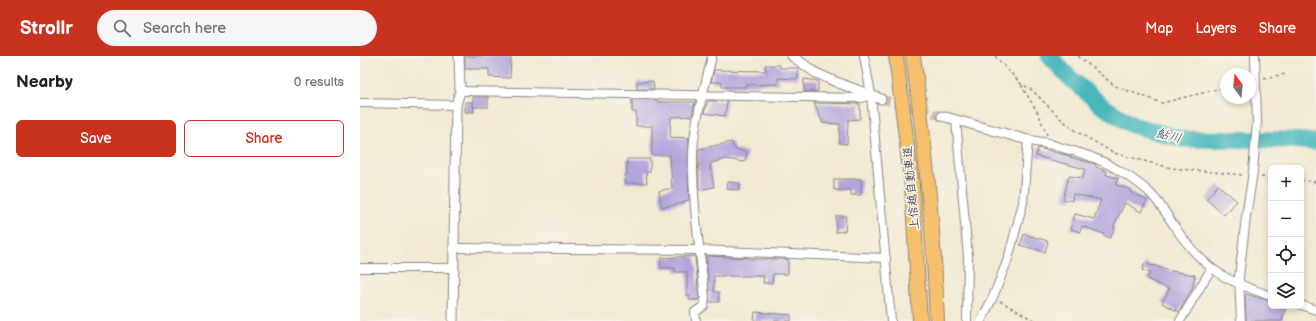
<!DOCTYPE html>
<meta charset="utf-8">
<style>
body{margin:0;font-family:"Balsamiq Sans","Klee One",sans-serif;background:#f6f6f6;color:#202124}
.controls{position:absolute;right:12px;bottom:12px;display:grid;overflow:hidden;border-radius:6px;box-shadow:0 2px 6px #0003}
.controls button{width:36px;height:36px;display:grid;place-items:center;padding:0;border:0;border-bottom:1px solid #e0e0e0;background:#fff;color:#202124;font:20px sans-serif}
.compass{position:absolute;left:860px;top:12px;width:36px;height:36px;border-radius:50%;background:#fff;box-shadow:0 2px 6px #0003;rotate:345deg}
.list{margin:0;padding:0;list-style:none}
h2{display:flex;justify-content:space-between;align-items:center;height:52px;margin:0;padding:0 16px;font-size:17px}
h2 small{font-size:13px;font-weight:400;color:#757577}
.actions{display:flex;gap:8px;padding:12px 16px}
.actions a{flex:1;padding:9px 0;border:1px solid #c8321e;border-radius:6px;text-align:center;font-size:14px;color:#c8321e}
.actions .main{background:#c8321e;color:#fff}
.icon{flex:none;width:22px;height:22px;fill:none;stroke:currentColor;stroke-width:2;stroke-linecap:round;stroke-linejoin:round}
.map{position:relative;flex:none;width:956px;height:265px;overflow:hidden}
header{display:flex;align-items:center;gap:24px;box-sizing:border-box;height:56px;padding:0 20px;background:#c8321e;color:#fff}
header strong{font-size:19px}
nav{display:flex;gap:22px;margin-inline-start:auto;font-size:14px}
.search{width:280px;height:36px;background:#f6f6f6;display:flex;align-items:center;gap:10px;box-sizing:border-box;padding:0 14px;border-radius:22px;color:#757577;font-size:15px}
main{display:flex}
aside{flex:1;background:#fff}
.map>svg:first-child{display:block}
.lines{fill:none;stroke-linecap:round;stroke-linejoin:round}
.river{stroke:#47b7bd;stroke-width:17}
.building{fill:#b4a4dc}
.tertiary-tunnel{stroke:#c8c1b3;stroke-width:9;stroke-dasharray:9 4.5;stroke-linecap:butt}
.minor-casing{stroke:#8a8686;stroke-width:10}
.tertiary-casing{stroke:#8a8686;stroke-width:11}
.motorway-casing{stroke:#8a8686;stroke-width:16}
.path{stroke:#8a8686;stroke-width:1.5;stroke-dasharray:3 3;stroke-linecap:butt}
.minor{stroke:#fff;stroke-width:8}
.tertiary{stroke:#fff;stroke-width:9}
.motorway{stroke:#f7c06c;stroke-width:14}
.labels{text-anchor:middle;stroke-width:3.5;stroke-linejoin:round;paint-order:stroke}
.street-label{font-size:12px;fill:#22223b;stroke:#f7f3e8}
.water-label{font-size:13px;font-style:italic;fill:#2f5668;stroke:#f7f3e8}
</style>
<header>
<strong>Strollr</strong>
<div class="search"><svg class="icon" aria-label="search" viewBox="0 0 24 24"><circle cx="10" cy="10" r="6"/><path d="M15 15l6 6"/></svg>Search here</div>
<nav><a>Map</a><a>Layers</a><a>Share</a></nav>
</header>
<main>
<aside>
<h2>Nearby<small>0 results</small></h2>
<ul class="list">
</ul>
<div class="actions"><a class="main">Save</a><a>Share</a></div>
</aside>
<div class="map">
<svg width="956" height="265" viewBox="0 0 956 265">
<rect width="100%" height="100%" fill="#f7f3e8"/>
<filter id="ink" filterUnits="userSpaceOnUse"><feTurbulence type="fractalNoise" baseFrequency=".025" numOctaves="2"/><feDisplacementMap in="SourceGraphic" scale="8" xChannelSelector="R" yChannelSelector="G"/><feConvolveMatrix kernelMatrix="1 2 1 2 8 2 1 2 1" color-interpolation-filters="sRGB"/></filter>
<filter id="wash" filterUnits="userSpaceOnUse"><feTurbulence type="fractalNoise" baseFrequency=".012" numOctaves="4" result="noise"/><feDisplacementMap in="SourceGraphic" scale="16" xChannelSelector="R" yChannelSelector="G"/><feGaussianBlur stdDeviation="0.9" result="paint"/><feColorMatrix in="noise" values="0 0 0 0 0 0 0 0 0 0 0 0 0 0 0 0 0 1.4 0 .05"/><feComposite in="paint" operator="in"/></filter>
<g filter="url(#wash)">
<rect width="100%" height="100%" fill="#f1e9d1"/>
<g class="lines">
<polyline class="river" points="689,0 710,22 741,49 772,69 822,83 931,84 956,86"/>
</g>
<g id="blocks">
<g class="building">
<polygon points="105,0 151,0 150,22 129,21 129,13 105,13"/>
<polygon points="405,9 420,9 420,12 438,12 438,23 418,22 418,28 385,29 385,31 362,31 362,26 351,26 354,14 406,15"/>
<polygon points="444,23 458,25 458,35 444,35"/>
<polygon points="293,25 294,33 277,33 277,26"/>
<rect x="113" y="41" width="15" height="10"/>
<polygon points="272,43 297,44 297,46 335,46 332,60 311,61 310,81 329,82 328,116 329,144 324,145 324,147 302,151 299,135 312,132 310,99 292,99 292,70 276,70 276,56 272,56"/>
<polygon points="348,45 367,45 365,60 344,57"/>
<polygon points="105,46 113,46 114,56 105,56"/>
<polygon points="454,47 500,48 500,63 488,64 487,88 479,87 480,68 463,67"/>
<polygon points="372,86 374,93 387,96 385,106 366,103 351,107 351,109 350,109 354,131 339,134 339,93"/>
<polygon points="678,92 710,100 710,101 735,108 736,109 736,111 747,115 746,119 758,122 756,129 770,133 770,136 787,144 781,156 765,147 753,171 755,172 750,182 743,179 744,178 722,170 720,176 711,173 715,158 734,163 741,144 713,138 712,145 703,143 709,120 723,122 725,113 676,100"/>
<polygon points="267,103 290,103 290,116 286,116 287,127 265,127 265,119 267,119"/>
<polygon points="474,123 501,123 501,139 491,139 491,134 474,134"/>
<polygon points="368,126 380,127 379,134 367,133"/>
<polygon points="858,129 877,145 864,159 846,143"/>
<polygon points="476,160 486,160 485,175 476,176"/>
<polygon points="664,178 688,185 685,196 660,189"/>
<polygon points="335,200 339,244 329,244 330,240 327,240 327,216 315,216 315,212 301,212 301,202"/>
<polygon points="346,200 390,202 390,203 428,203 428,218 413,218 412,227 403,227 404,220 354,220 354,236 359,236 359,246 350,246"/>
<polygon points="785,207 793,210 794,209 806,214 835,219 832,234 831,234 819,256 802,247 809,233 787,223 790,217 782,214"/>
<polygon points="885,238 911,245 911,250 926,250 922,265 886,265"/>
<polygon points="395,256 431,259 431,265 394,265"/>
</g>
</g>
</g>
<g filter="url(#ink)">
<use href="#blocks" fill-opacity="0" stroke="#8a8686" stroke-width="1"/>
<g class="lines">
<polyline class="tertiary-tunnel" points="521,43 582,60"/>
<g class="minor-casing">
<g id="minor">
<polyline points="504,0 511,38 531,265"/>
<polyline points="100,35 502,42 511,38"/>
<polyline points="0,47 96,49"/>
<polyline points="596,64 608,201 607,265"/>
<path d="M690,88C704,93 720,96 734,102C750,108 780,126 792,139C804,152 812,168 822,181C849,217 870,226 911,240"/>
<polyline points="94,192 340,194 526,202"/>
<polyline points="0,212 94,212"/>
<polyline points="941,249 956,254"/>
<path d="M336,265L335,256L344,250L345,241C340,194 332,146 333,98C334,65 345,32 352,0"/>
<polyline points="621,265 633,241 648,203 663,147 668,84"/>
<polyline points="820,265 851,213"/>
<polyline points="881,265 879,221 886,161 893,116 897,66 895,0"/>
</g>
</g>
<g class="tertiary-casing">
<g id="tertiary">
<polyline points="432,0 456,17 476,26 521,43"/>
<polyline points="582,60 668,84 690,88"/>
<polyline points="93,265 96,49 100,35 99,0"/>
</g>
</g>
<g class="motorway-casing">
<g id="motorway">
<polyline points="536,0 552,130 560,265"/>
<path d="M553,0C565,88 574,176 577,265"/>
</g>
</g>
<g class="path">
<polyline points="635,0 660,27 672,34 701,63 716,75 754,97 811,112 883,119"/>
<polyline points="718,0 755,30 802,47 866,31"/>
<polyline points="904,22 926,18"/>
<polyline points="661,29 678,57 687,79"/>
<polyline points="901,121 911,122"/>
<polyline points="941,124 956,126"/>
<polyline points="640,245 675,265"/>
</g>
<use href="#minor" class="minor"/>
<use href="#tertiary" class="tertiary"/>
<use href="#motorway" class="motorway"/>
</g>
</g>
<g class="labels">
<g class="street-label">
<text transform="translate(551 132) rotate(-95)" y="4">上信越自動車道</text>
</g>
<g class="water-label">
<text transform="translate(809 79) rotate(14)" y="5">鮎川</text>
</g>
</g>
</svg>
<div class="controls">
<button>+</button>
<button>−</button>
<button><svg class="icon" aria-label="locate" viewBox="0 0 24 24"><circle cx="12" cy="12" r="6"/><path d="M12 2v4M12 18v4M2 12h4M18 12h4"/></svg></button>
<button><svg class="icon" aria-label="layers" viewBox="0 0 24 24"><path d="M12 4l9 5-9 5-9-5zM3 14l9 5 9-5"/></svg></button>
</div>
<svg class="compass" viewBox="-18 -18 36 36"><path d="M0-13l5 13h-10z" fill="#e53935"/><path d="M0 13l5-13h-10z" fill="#757577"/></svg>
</div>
</main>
